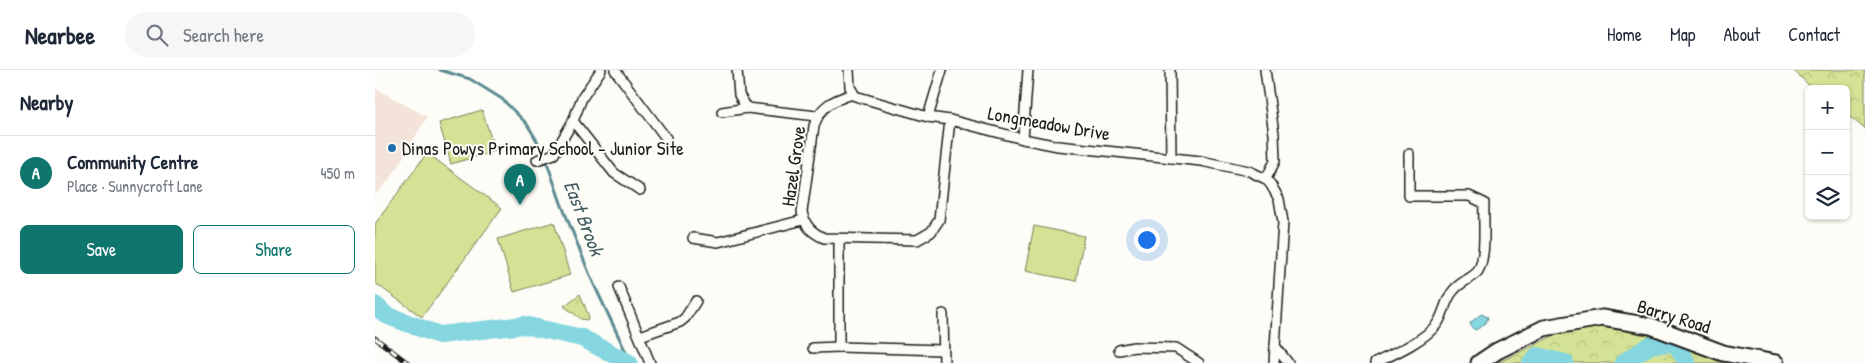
<!DOCTYPE html>
<meta charset="utf-8">
<style>
body{margin:0;font-family:"Patrick Hand",sans-serif;background:#f6f6f7;color:#1f2937}
.controls{position:absolute;right:15px;top:15px;display:grid;overflow:hidden;border-radius:8px;box-shadow:0 1px 4px #0004}
.controls button{width:45px;height:45px;display:grid;place-items:center;padding:0;border:0;border-bottom:1px solid #e0e1e3;background:#fff;color:#1f2937;font:25px sans-serif}
.you{position:absolute;left:771px;top:169px;width:18px;height:18px;margin:-12px;border:4px solid #fff;border-radius:50%;background:#1a73e8;box-shadow:0 0 0 8px #1a73e833}
.badge{display:grid;place-items:center;width:32px;height:32px;border-radius:50%;background:#0f766e;color:#fff;font-size:16px;font-weight:700}
.pin{position:absolute;translate:-50% -41px;filter:drop-shadow(0 1px 2px #0008)}
.pin::after{content:'';position:absolute;top:26px;width:18px;height:15px;background:inherit;clip-path:polygon(0 0,100% 0,50% 100%)}
.list{margin:0;padding:0;list-style:none}
h2{display:flex;justify-content:space-between;align-items:center;height:65px;margin:0;padding:0 20px;font-size:21px}
h2 small{font-size:16px;font-weight:400;color:#747a83}
.list li{display:grid;grid-template-columns:32px 1fr auto;gap:15px;align-items:center;box-sizing:border-box;height:75px;padding:0 20px;border-top:1px solid #e0e1e3}
.list b{display:block;font-size:19px;white-space:nowrap}
.list p{margin:0;font-size:16px;white-space:nowrap;color:#747a83}
.list em{font-size:16px;font-style:normal;color:#747a83}
.actions{display:flex;gap:10px;padding:15px 20px}
.actions a{flex:1;padding:11px 0;border:1px solid #0f766e;border-radius:8px;text-align:center;font-size:18px;color:#0f766e}
.actions .main{background:#0f766e;color:#fff}
.icon{flex:none;width:28px;height:28px;fill:none;stroke:currentColor;stroke-width:2;stroke-linecap:round;stroke-linejoin:round}
.map{position:relative;flex:none;width:1490px;height:293px;overflow:hidden}
header{display:flex;align-items:center;gap:30px;box-sizing:border-box;height:70px;padding:0 25px;background:#fff;border-bottom:1px solid #e0e1e3}
header strong{font-size:24px}
nav{display:flex;gap:28px;margin-inline-start:auto;font-size:18px}
.search{width:350px;height:45px;background:#f6f6f7;display:flex;align-items:center;gap:12px;box-sizing:border-box;padding:0 18px;border-radius:28px;color:#747a83;font-size:19px}
main{display:flex}
aside{flex:1;background:#fff}
.map>svg:first-child{display:block}
.built{fill:#f3e3d9}
.forest{fill:url(#forest-crowns);stroke:#787f58}
.pitch{fill:#d4e295;stroke:#787f58}
.water{fill:#86d6e0;stroke:#5c8c92}
.lines{fill:none;stroke-linecap:round;stroke-linejoin:round}
.stream{stroke:#5c8c92;stroke-width:3}
.river{stroke:#86d6e0;stroke-width:18}
.street-casing{stroke:#1c1c1c;stroke-width:12}
.primary-casing{stroke:#1c1c1c;stroke-width:19}
.street{stroke:#fdfcf7;stroke-width:9}
.primary{stroke:#fdfcf7;stroke-width:15}
.rail-casing{stroke:#1c1c1c;stroke-width:5}
.rail{stroke:#fdfcf7;stroke-width:3;stroke-dasharray:9;stroke-linecap:butt}
.poi-dot{fill:#1f6fb2;stroke:#fdfcf7;stroke-width:2}
.labels{text-anchor:middle;stroke-width:4;stroke-linejoin:round;paint-order:stroke}
.street-label{font-size:19px;fill:#1c1c1c;stroke:#fdfcf7}
.poi-label{font-size:19px;fill:#1c1c1c;stroke:#fdfcf7;text-anchor:start}
.water-label{font-size:20px;font-style:italic;fill:#415d61;stroke:#fdfcf7}
</style>
<header>
<strong>Nearbee</strong>
<div class="search"><svg class="icon" aria-label="search" viewBox="0 0 24 24"><circle cx="10" cy="10" r="6"/><path d="M15 15l6 6"/></svg>Search here</div>
<nav><a>Home</a><a>Map</a><a>About</a><a>Contact</a></nav>
</header>
<main>
<aside>
<h2>Nearby<small></small></h2>
<ul class="list">
<li><span class="badge">A</span><div><b>Community Centre</b><p>Place · Sunnycroft Lane</p></div><em>450 m</em></li>
</ul>
<div class="actions"><a class="main">Save</a><a>Share</a></div>
</aside>
<div class="map">
<svg width="1490" height="293" viewBox="0 0 1490 293">
<defs>
<pattern id="forest-crowns" width="20" height="18" patternUnits="userSpaceOnUse" patternTransform="scale(1.25)"><rect width="20" height="18" fill="#d4e295"/><path d="M2 6a3 3 0 1 1 6 0M12 15a3 3 0 1 1 6 0" fill="none" stroke="#b5c180"/></pattern>
</defs>
<rect width="100%" height="100%" fill="#fdfcf7"/>
<filter id="ink" filterUnits="userSpaceOnUse"><feTurbulence type="fractalNoise" baseFrequency=".02" numOctaves="2"/><feDisplacementMap in="SourceGraphic" scale="10" xChannelSelector="R" yChannelSelector="G"/><feConvolveMatrix kernelMatrix="1 2 1 2 8 2 1 2 1" color-interpolation-filters="sRGB"/></filter>
<g filter="url(#ink)">
<polygon class="built" points="0,18 52,47 15,109 0,125"/>
<g class="forest">
<polygon points="1418,0 1490,0 1490,59 1471,44 1471,19 1438,19"/>
<polygon points="205,224 214,247 212,250 206,249 189,236"/>
<polygon points="1255,254 1362,293 1122,293 1190,260"/>
</g>
<g class="pitch">
<polygon points="107,40 120,81 76,94 64,53"/>
<polygon points="52,83 127,138 47,247 0,213 0,154"/>
<polygon points="179,152 195,205 139,222 123,169"/>
<polygon points="659,156 709,166 701,211 650,201"/>
</g>
<polygon class="water" points="1106,244 1113,247 1111,253 1101,260 1097,258 1095,253"/>
<g class="lines">
<polyline class="stream" points="65,0 95,9 127,29 152,54 168,81 186,133 216,208 256,293"/>
<g class="river">
<polyline points="0,235 11,245 64,265 149,255 207,268 254,293"/>
<polyline points="1156,293 1162,286 1190,293"/>
<polyline points="1248,293 1277,274 1301,273 1312,293"/>
</g>
<g class="street-casing">
<g id="street">
<polyline points="240,0 291,68"/>
<polyline points="362,0 364,25 372,38 442,46"/>
<polyline points="474,0 475,17 480,26 553,47 575,50 648,69 683,76 826,91 874,101 891,109 896,115 904,129 908,152 899,293"/>
<polyline points="795,0 796,88"/>
<polyline points="890,0 899,64 900,91 891,109"/>
<path d="M478,24C458,30 445,36 439,56L427,142C430,156 436,162 449,168L542,170L556,162L564,150L575,50"/>
<polyline points="347,42 372,38"/>
<polyline points="553,47 567,0"/>
<polyline points="198,51 239,103 265,120"/>
<polyline points="648,69 653,0"/>
<polyline points="162,90 179,84 198,51 207,28 226,0"/>
<polyline points="318,168 343,172 428,150"/>
<polyline points="464,169 464,277 568,280"/>
<polyline points="244,217 275,293"/>
<polyline points="568,244 569,293"/>
<polyline points="265,266 305,252 310,248 321,231"/>
<polyline points="900,276 913,293"/>
<polyline points="438,278 464,277"/>
<polyline points="744,280 759,277 801,278 824,293"/>
<path d="M1000,293C1019,284 1050,270 1062,254C1069,245 1070,229 1079,220C1084,213 1099,207 1103,201C1112,186 1108,151 1109,133L1094,126H1034V84"/>
</g>
</g>
<g class="primary-casing">
<polyline id="primary" points="1104,293 1122,281 1169,258 1227,248 1276,256 1348,283 1401,293"/>
</g>
<use href="#street" class="street"/>
<use href="#primary" class="primary"/>
<g class="rail-casing">
<polyline id="rail" points="0,268 33,293"/>
</g>
<use href="#rail" class="rail"/>
</g>
</g>
<circle class="poi-dot" cx="17" cy="78" r="5"/>
<g class="labels">
<g class="street-label">
<text transform="translate(674 53) rotate(10)" y="7">Longmeadow Drive</text>
<text transform="translate(418 96) rotate(-82)" y="7">Hazel Grove</text>
<text transform="translate(1299 246) rotate(17)" y="7">Barry Road</text>
</g>
<g class="poi-label">
<text x="27" y="85">Dinas Powys Primary School - Junior Site</text>
</g>
<g class="water-label">
<text transform="translate(209 148) rotate(69)" y="7">East Brook</text>
</g>
</g>
</svg>
<div class="controls">
<button>+</button>
<button>−</button>
<button><svg class="icon" aria-label="layers" viewBox="0 0 24 24"><path d="M12 4l9 5-9 5-9-5zM3 14l9 5 9-5"/></svg></button>
</div>
<div class="you"></div>
<div class="pin badge" style="left:145px;top:135px">A</div>
</div>
</main>
